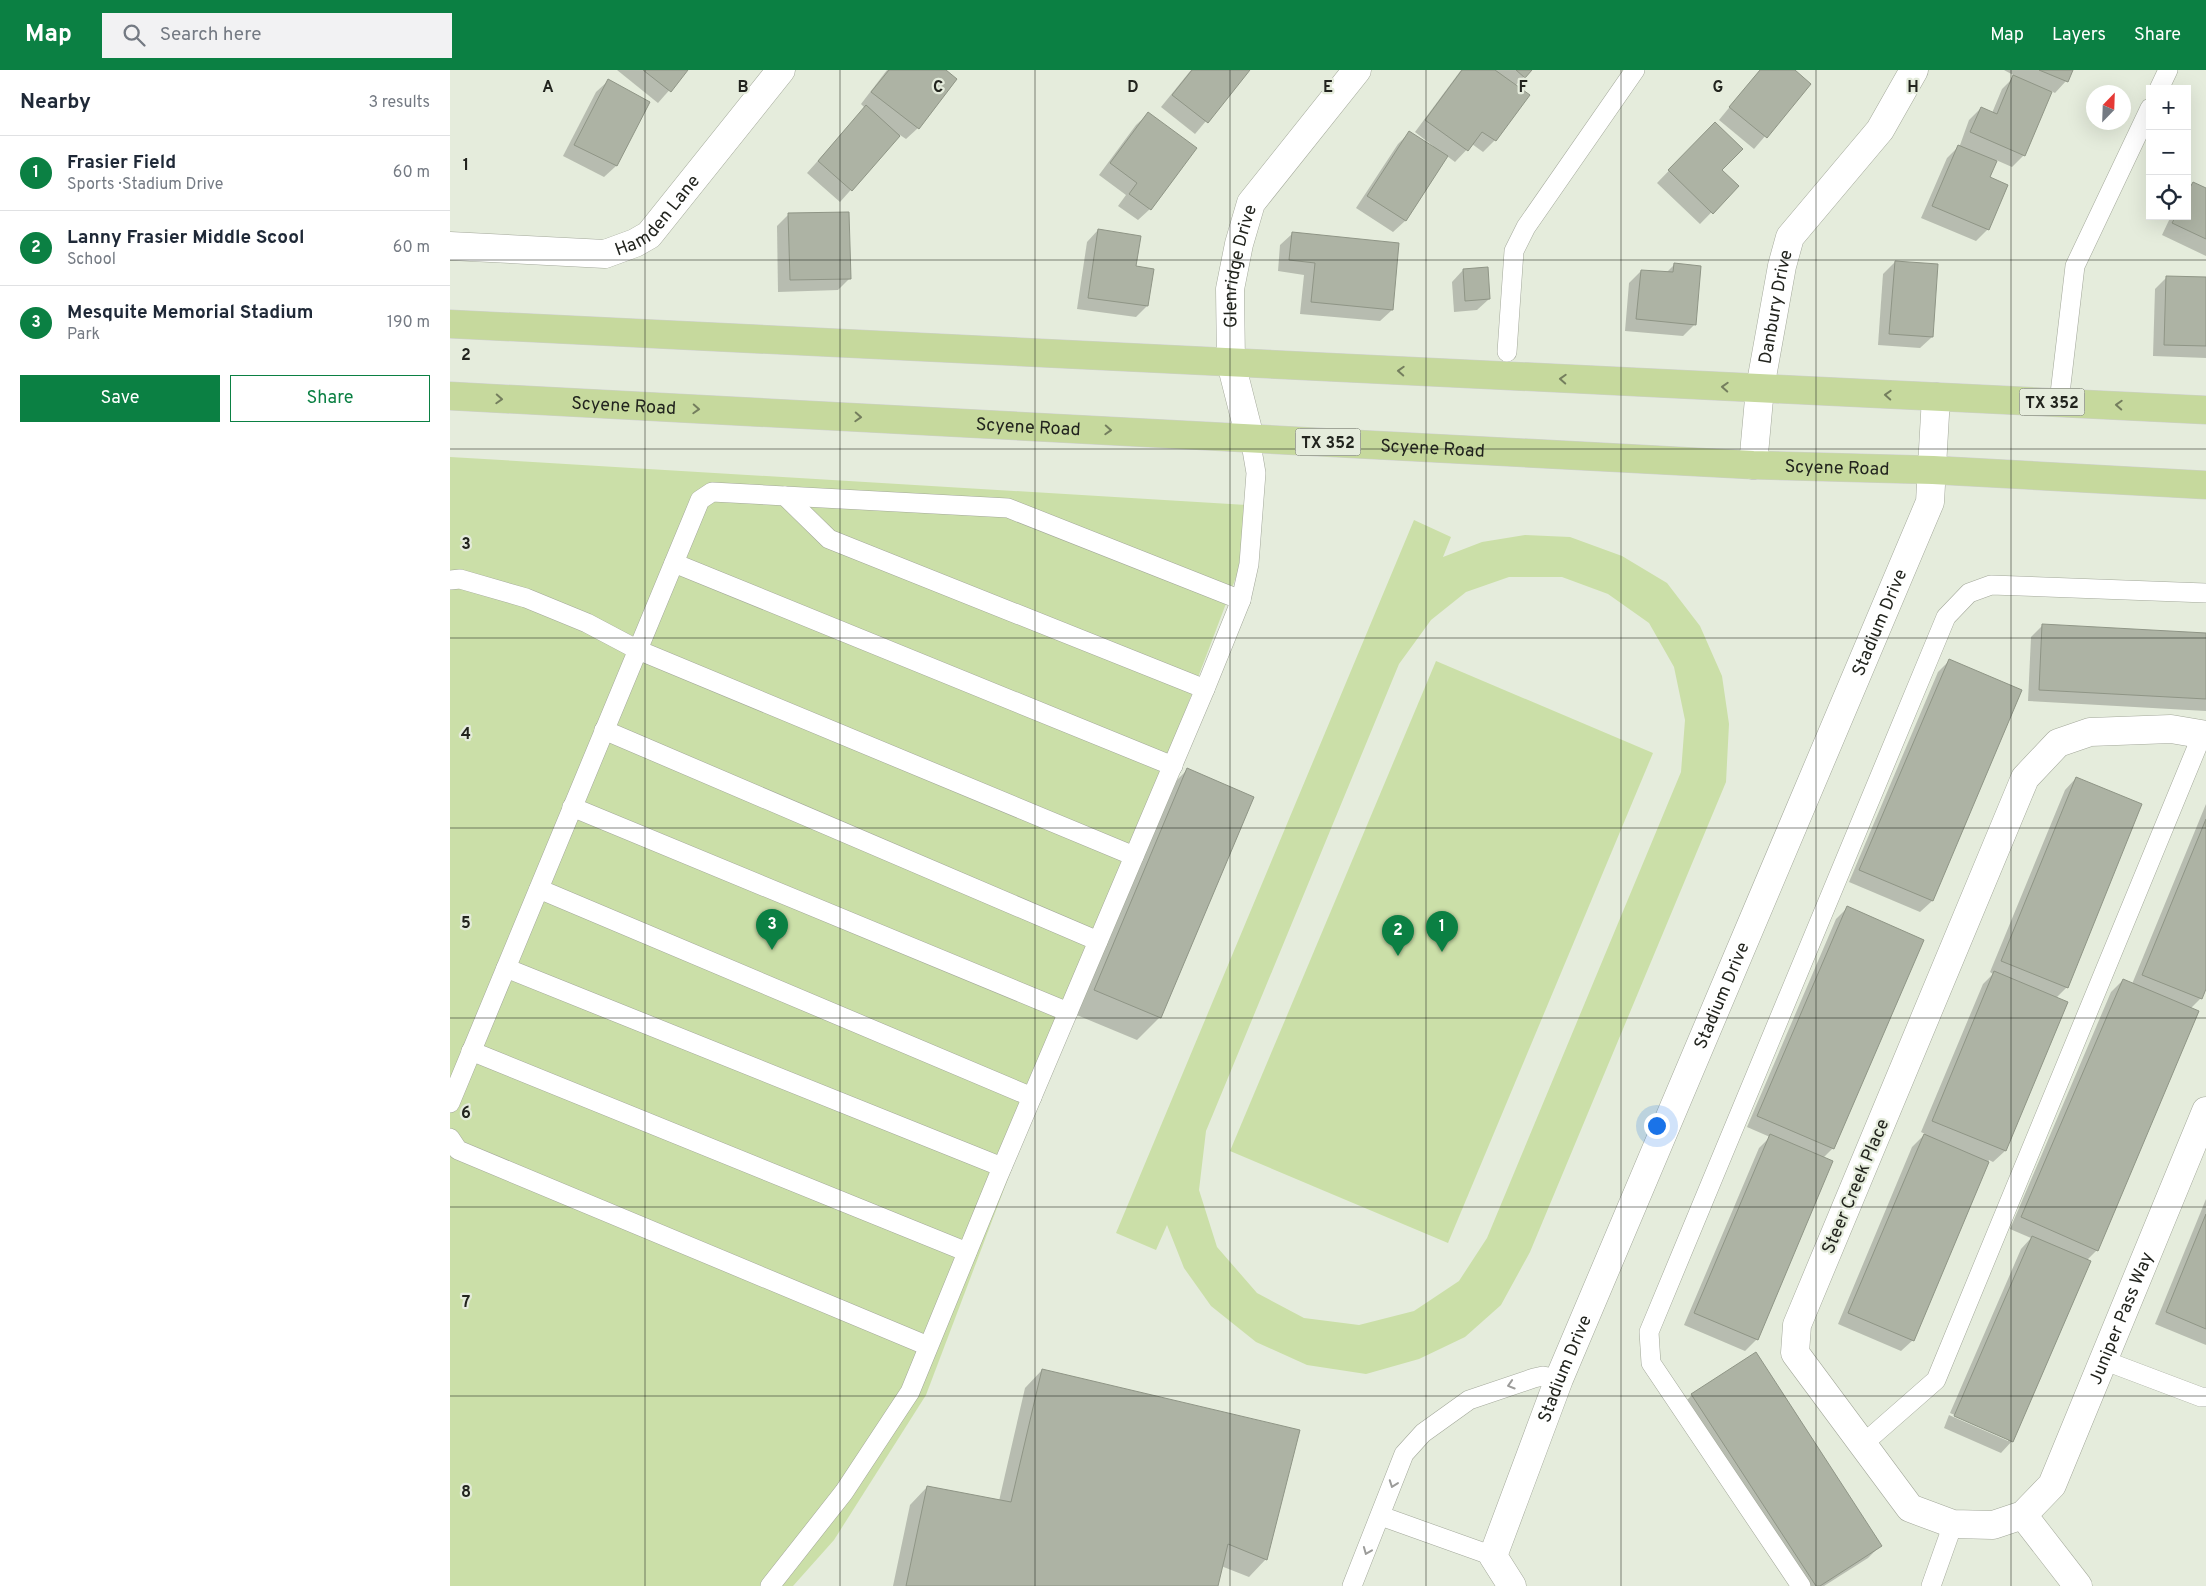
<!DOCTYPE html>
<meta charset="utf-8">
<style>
body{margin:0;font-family:Overpass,sans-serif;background:#f2f2f3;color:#1f2937}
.controls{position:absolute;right:15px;top:15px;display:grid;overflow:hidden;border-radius:0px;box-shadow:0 5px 20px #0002}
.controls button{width:45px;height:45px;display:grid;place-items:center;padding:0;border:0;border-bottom:1px solid #e0e1e3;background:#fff;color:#1f2937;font:25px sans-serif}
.compass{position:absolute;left:1636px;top:15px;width:45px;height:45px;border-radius:50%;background:#fff;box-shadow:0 5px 20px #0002;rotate:23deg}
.you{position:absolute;left:1206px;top:1055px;width:18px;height:18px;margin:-12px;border:4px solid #fff;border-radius:50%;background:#1a73e8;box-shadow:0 0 0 8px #1a73e833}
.badge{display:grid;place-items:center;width:32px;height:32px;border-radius:50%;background:#0b8043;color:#fff;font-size:16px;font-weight:700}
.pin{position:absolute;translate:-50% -41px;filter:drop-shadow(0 1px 2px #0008)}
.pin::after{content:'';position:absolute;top:26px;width:18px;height:15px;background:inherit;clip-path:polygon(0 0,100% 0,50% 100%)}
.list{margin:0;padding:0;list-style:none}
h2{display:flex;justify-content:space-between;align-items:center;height:65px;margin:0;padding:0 20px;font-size:21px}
h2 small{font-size:16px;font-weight:400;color:#747a83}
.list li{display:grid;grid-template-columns:32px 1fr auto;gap:15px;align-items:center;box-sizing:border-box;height:75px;padding:0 20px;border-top:1px solid #e0e1e3}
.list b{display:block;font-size:19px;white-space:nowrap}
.list p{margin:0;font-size:16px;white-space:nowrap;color:#747a83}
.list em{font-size:16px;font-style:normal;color:#747a83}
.actions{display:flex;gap:10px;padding:15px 20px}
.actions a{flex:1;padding:11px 0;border:1px solid #0b8043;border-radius:0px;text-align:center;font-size:18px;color:#0b8043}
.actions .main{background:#0b8043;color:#fff}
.icon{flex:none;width:28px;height:28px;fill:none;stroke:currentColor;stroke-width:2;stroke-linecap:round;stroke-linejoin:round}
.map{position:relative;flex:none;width:1756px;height:1516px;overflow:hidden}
header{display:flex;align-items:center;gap:30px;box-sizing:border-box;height:70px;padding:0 25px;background:#0b8043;color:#fff}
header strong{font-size:24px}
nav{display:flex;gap:28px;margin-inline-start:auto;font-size:18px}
.search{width:350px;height:45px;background:#f2f2f3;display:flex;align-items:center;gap:12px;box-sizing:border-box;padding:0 18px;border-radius:0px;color:#747a83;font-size:19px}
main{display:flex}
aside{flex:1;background:#fff}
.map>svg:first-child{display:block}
.green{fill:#cbdfa8;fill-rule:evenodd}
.shadow{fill:#0003}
.building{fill:#adb3a4;stroke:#8f9586}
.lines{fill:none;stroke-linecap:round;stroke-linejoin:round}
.lane-casing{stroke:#a3a89a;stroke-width:20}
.street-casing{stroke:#a3a89a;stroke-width:29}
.primary-casing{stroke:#cecfce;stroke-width:29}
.lane{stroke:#fff;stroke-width:19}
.street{stroke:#fff;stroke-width:28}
.primary{stroke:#c6d99d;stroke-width:28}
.oneway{stroke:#747e5e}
.oneway2{stroke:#9c9c9a}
.grid{fill:none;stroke:#22241e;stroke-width:1;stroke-opacity:0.55}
.labels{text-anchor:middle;stroke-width:4.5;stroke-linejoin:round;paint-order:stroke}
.shield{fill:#e5ecdc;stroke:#5c6057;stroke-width:1}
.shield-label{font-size:16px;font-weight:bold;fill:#22241e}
.street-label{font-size:18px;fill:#22241e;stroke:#e5ecdc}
.grid-label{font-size:16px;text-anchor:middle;font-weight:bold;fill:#22241e;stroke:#e5ecdc;stroke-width:4.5;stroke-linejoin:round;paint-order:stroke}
</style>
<header>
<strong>Map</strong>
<div class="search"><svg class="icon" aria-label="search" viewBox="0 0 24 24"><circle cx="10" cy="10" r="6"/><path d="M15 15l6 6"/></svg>Search here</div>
<nav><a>Map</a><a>Layers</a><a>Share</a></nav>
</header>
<main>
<aside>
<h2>Nearby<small>3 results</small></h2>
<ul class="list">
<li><span class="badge">1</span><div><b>Frasier Field</b><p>Sports · Stadium Drive</p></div><em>60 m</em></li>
<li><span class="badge">2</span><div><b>Lanny Frasier Middle Scool</b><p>School</p></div><em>60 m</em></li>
<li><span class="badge">3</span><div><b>Mesquite Memorial Stadium</b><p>Park</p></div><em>190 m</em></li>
</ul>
<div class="actions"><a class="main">Save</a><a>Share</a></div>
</aside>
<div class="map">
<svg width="1756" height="1516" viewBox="0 0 1756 1516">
<rect width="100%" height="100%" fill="#e5ecdc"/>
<g class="green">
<polygon points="0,387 813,436 476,1325 384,1470 343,1516 0,1516"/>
<path d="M964,450L1001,467L993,487L1032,472L1075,465L1120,467L1172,486L1217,513L1250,556L1272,606L1279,654L1276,712L1080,1182L1051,1235L1015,1267L969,1289L916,1304L857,1295L806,1272L761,1236L734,1198L717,1155L706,1180L666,1163ZM1059,507H1112L1158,524L1199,553L1224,597L1235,650L1231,702L1037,1168L1009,1211L964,1241L909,1255L854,1248L807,1223L767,1177L749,1120L756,1061L949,594L981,550L1016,522Z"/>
<polygon points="986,591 1203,683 998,1173 780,1081"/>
</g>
<g class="shadow">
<polygon points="167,0 237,0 208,33"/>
<polygon points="437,0 494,0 468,58 456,69 450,65 390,132 357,103 415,38 411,34"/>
<polygon points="741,0 799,0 745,64 711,37"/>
<polygon points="1011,0 1081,0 1065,16 1078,26 1045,70 1033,82 1022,74 1005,92 997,86 955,151 943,162 906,138 948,74 959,63 982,77 983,76 965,62"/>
<polygon points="1310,0 1343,0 1360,14 1304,79 1269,50"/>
<polygon points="1554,0 1621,0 1616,11 1605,23 1601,21 1574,85 1562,97 1546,90 1539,108 1538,159 1526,171 1471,148 1497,88 1510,75 1519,50 1531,38 1542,43 1552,19 1565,6"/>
<polygon points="158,11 198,32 166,96 154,107 113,86 146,22"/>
<polygon points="698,44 700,139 688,150 668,136 676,125 649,105 686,55"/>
<polygon points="1265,53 1270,100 1287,116 1250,154 1207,113"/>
<polygon points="1743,113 1756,119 1756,186 1712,165 1721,146 1737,146 1737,119"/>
<polygon points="338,145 400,208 388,220 328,222 327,156"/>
<polygon points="648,160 685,197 697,236 686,247 627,239 637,172"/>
<polygon points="842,164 942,240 930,251 850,244 854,205 828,201 830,175"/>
<polygon points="1445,192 1482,267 1470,278 1428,275 1433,204"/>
<polygon points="1224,195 1245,254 1233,266 1175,261 1179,213 1191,201 1216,203"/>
<polygon points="1013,200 1039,229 1027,240 1004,242 1002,212"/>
<polygon points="1717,207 1756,208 1756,288 1703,286 1705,219"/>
<polygon points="1593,555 1756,564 1756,641 1578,631 1581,567"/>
<polygon points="1499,591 1571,621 1482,831 1470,842 1399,812 1488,602"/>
<polygon points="737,700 710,947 687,970 622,943 714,723"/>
<polygon points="1626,708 1617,917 1606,928 1616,933 1555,1081 1543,1092 1539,1090 1463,1270 1451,1281 1388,1254 1462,1077 1475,1064 1471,1062 1533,914 1543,904 1540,902 1615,720"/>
<polygon points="1756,734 1756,915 1750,929 1740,939 1647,1180 1636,1191 1562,1371 1551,1383 1494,1358 1499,1345 1558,1371 1558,1368 1500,1343 1571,1179 1581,1168 1560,1159 1661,922 1673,910 1682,914"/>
<polygon points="1397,838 1383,1078 1373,1088 1307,1269 1295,1281 1234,1255 1309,1078 1320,1067 1297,1057 1386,849"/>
<polygon points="1756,1129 1756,1275 1705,1254"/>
<polygon points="1306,1284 1430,1476 1418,1488 1374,1516 1347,1516 1230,1337 1242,1325"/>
<polygon points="592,1300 816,1489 799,1507 771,1496 767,1516 443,1516 460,1435 477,1417 549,1431 575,1318"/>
</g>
<g class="building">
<polygon points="193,0 238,0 221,22"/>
<polygon points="439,0 496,0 507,9 469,59 421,22"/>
<polygon points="742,0 800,0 758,53 722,25"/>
<polygon points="1012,0 1045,0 1080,25 1046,71 1032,62 1018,81 975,50"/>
<polygon points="1066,0 1082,0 1075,8"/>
<polygon points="1310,0 1345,0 1361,14 1317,68 1279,37"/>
<polygon points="1589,0 1623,0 1618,12"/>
<polygon points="1563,5 1602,22 1575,86 1520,62 1531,37 1547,44"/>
<polygon points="158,9 200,32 167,96 124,75"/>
<polygon points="416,35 450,66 402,121 368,91"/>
<polygon points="698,42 747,78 701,140 679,124 687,113 660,93"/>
<polygon points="1265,52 1293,79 1272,100 1289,116 1263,144 1218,100"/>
<polygon points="959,61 998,86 956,151 917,126"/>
<polygon points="1508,75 1547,91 1540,107 1558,115 1539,160 1482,136"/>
<polygon points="1743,112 1756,118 1756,169 1722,153 1726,146 1737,146 1737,123"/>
<polygon points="399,142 401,209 340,210 338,143"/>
<polygon points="648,159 691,166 686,196 704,199 698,236 638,228"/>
<polygon points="842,162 949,173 943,240 861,232 865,193 839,190"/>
<polygon points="1445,191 1488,194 1483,267 1439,264"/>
<polygon points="1224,193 1251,196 1246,255 1186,249 1191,200 1223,202"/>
<polygon points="1038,197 1040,229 1015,231 1013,199"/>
<polygon points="1716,206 1756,207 1756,276 1714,275"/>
<polygon points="1592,554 1756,563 1756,629 1589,620"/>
<polygon points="1499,589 1572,620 1483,831 1409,800"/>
<polygon points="737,698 804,727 711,948 644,920"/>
<polygon points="1626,707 1692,734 1618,918 1551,891"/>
<polygon points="1756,749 1756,919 1752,929 1692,905"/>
<polygon points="1397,836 1474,870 1384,1079 1307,1046"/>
<polygon points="1544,901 1618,932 1556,1081 1482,1051"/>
<polygon points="1673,909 1749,941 1648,1181 1571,1147"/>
<polygon points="1320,1064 1383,1091 1308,1270 1244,1243"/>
<polygon points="1474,1064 1539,1092 1464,1271 1398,1243"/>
<polygon points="1756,1144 1756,1259 1716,1242"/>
<polygon points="1582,1166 1641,1191 1563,1372 1504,1346"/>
<polygon points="1306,1282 1432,1476 1370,1516 1366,1516 1241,1324"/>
<polygon points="592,1299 850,1360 817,1490 778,1474 768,1516 456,1516 477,1416 561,1432"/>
</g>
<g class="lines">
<g class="lane-casing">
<g id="lane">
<polyline points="1709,19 1718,0"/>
<polyline points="1057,282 1064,181 1076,157 1185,0"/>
<polyline points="1609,332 1625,196 1700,38"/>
<polyline points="335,426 379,469 755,619"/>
<polyline points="224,493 723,696"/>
<polyline points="0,510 10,509 76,528 137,553 188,580 684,786"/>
<polyline points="154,660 648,871"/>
<polyline points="122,737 618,942"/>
<polyline points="89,819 582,1027"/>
<polyline points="56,898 552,1097"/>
<polyline points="21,981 517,1182"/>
<polyline points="0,1033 250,430 262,422 558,438 791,530"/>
<polyline points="0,1068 8,1080 478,1276"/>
<polyline points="1653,1290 1751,1327 1756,1327"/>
<polyline points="1413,1374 1486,1310 1752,665"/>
<polyline points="931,1446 1043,1486"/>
<polyline points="320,1516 394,1422 460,1322 548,1107 755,619 791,530 799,494 806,403 800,368"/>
<polyline points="902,1516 954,1384 973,1363 1019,1330 1084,1308 1093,1306 1109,1309"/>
<polyline points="1351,1516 1201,1293 1199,1262 1496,547 1519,523 1541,515 1756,523"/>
<polyline points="1481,1516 1503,1454"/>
</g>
</g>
<g class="street-casing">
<g id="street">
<path id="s1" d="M0,176L155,184L185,173L199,165L331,0"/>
<path id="s2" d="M800,368L781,293L780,219L789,174L801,133L907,0"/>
<path id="s3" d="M1303,395L1310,318L1332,196L1340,167L1430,60L1464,0"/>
<path id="s4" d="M1756,665L1721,659L1640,662L1608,673L1575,708L1347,1255L1345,1283L1460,1438L1503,1454L1543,1455L1573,1445L1602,1415L1756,1041"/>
<polyline points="1573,1445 1628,1516"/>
<path id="s5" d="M1062,1516L1043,1486L1109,1309L1480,432L1486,327"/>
</g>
</g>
<g class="primary-casing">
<g id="primary">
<polyline points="0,254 1756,340"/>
<path id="s6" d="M0,326L1303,395L1483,400L1756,415"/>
</g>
</g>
<use href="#lane" class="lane"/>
<use href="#street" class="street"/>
<use href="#primary" class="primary"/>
</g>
<defs><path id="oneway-chevron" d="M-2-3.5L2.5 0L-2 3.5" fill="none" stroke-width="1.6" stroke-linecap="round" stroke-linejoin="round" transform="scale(1.25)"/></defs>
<g class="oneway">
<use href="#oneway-chevron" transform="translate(951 301) rotate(-177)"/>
<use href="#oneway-chevron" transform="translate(1113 309) rotate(-177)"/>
<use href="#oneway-chevron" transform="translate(1275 317) rotate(-177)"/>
<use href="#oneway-chevron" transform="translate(1438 325) rotate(-177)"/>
<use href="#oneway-chevron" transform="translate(49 329) rotate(3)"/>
<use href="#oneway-chevron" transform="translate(1669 335) rotate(-177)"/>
<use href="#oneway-chevron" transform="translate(246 339) rotate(3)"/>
<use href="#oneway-chevron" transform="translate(408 347) rotate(3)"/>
<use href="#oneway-chevron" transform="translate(658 360) rotate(3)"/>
</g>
<g class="oneway2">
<use href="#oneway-chevron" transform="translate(1061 1315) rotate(163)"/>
<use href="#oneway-chevron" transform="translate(943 1414) rotate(110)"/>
<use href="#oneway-chevron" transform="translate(917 1481) rotate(112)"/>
</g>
<path class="grid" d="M195,0V1516M390,0V1516M585,0V1516M780,0V1516M976,0V1516M1171,0V1516M1366,0V1516M1561,0V1516M0,190H1756M0,379H1756M0,568H1756M0,758H1756M0,948H1756M0,1137H1756M0,1326H1756"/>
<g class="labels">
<g class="shield">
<rect x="1569.5" y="318.5" width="65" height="27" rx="4"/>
<rect x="845.5" y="358.5" width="65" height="27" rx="4"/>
</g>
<g class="shield-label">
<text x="1602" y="338">TX 352</text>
<text x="878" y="378">TX 352</text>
</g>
<g class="street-label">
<text dy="6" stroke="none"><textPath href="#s1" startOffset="222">Hamden Lane</textPath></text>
<text dy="6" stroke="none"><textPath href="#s2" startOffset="175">Glenridge Drive</textPath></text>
<text dy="6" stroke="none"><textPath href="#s3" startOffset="160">Danbury Drive</textPath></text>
<text dy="6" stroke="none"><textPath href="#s6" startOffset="174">Scyene Road</textPath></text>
<text dy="6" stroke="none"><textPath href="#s6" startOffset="579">Scyene Road</textPath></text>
<text dy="6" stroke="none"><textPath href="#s6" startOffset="984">Scyene Road</textPath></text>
<text dy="6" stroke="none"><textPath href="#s6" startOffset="1389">Scyene Road</textPath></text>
<text dy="6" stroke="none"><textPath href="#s5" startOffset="1046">Stadium Drive</textPath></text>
<text dy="6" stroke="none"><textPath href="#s5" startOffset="641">Stadium Drive</textPath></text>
<text transform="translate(1405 1116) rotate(-67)" y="6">Steer Creek Place</text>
<text dy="6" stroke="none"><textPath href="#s4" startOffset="1352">Juniper Pass Way</textPath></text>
<text dy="6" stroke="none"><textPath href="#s5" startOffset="236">Stadium Drive</textPath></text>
</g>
</g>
<g class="grid-label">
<text x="98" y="22">A</text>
<text x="293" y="22">B</text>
<text x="488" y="22">C</text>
<text x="683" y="22">D</text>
<text x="878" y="22">E</text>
<text x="1073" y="22">F</text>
<text x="1268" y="22">G</text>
<text x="1463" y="22">H</text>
<text x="16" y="100">1</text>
<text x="16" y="290">2</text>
<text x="16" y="479">3</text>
<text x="16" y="669">4</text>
<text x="16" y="858">5</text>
<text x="16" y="1048">6</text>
<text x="16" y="1237">7</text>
<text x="16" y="1427">8</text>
</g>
</svg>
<div class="controls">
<button>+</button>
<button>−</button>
<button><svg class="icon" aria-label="locate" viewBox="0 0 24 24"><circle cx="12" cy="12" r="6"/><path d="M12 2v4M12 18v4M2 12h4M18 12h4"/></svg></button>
</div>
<svg class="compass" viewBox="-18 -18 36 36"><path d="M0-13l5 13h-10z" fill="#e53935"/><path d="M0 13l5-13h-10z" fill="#747a83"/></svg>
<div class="you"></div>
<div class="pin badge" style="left:992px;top:882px">1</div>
<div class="pin badge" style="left:948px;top:886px">2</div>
<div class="pin badge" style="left:322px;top:880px">3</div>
</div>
</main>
